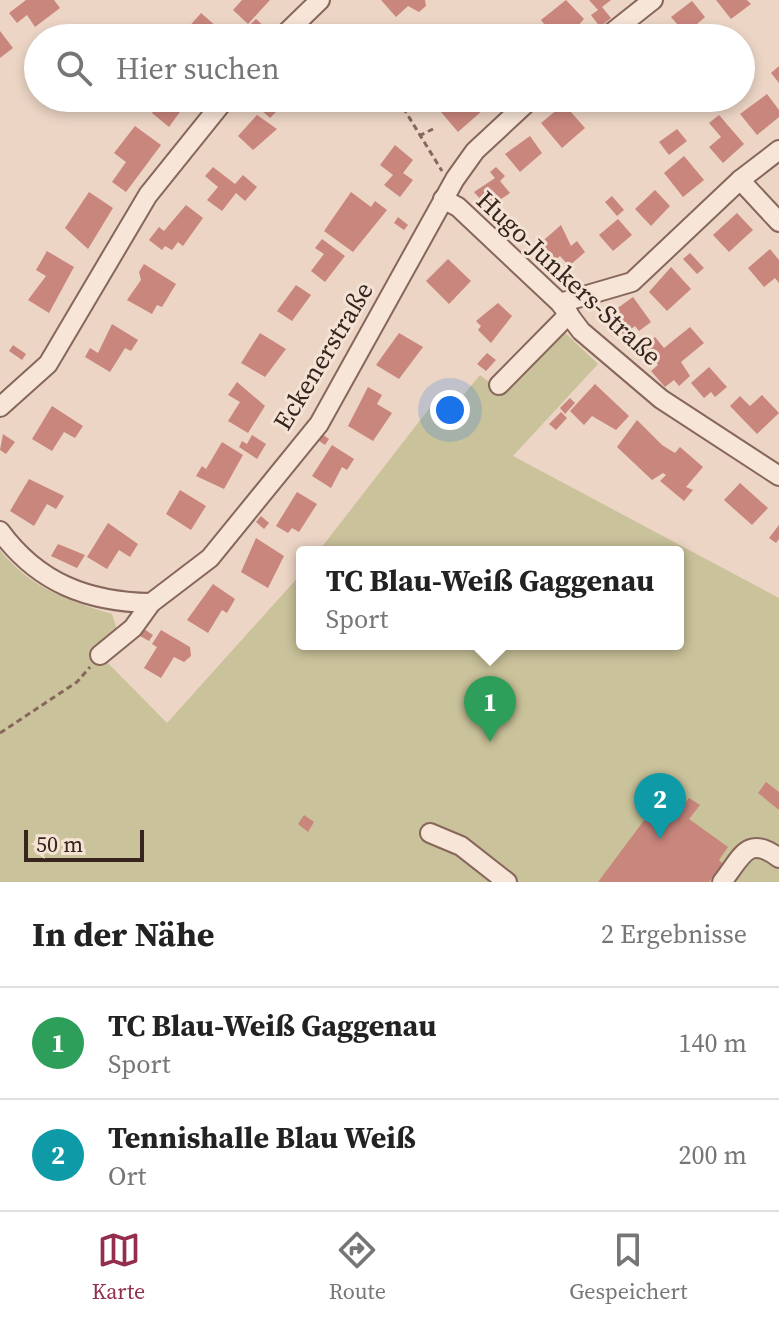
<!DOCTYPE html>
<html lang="de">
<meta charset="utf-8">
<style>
body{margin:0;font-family:"Source Serif 4",serif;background:#f6f6f6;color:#222}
.scale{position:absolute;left:24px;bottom:20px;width:120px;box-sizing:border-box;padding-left:8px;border:4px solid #37241f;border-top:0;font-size:22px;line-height:28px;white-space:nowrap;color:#37241f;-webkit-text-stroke:6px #f4e2d4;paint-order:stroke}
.you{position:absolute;left:450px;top:410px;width:28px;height:28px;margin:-20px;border:6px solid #fff;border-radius:50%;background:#1a73e8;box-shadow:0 0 0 12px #1a73e833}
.badge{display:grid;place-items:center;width:52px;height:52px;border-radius:50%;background:#932f4d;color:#fff;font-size:26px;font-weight:700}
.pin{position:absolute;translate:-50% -66px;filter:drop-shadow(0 2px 4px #0008)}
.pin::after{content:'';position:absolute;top:42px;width:28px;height:24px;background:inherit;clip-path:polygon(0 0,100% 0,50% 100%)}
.popup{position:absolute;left:296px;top:546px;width:388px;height:104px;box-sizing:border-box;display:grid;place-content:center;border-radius:8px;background:#fff;filter:drop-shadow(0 2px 6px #0005);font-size:26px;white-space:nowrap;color:#767676}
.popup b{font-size:30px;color:#222}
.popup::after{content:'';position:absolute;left:50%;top:100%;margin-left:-16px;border:16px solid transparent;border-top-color:#fff}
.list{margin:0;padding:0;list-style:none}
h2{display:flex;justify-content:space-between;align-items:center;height:104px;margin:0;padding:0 32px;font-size:34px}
h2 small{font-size:26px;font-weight:400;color:#767676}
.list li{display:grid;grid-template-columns:52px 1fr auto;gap:24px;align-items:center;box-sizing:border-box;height:112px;padding:0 32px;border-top:2px solid #e0e0e0}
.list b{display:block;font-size:30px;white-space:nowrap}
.list p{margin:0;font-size:26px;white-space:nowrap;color:#767676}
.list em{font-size:26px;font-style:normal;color:#767676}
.icon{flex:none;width:44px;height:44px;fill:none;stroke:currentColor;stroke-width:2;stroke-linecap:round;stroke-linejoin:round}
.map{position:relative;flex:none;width:779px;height:882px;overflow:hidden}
.search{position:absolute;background:#fff;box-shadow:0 4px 12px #0003;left:24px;right:24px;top:24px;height:88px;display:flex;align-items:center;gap:20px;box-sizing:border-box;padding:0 28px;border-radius:44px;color:#767676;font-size:30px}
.sheet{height:328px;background:#fff}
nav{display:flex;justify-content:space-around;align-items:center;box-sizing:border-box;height:112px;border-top:2px solid #e0e0e0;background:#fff;font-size:22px;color:#767676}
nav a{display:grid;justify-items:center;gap:4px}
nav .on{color:#932f4d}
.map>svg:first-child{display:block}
.green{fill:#cac29a}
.building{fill:#c9867d}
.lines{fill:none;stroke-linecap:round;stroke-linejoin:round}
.minor-casing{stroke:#87665c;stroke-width:22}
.path{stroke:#87665c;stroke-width:3;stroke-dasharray:6 4;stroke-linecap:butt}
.minor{stroke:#f7e5d8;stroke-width:18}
.labels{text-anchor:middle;stroke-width:6;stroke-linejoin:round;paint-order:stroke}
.street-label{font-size:26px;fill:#37241f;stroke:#f4e2d4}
</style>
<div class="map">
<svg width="779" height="882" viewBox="0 0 779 882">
<rect width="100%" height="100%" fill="#ecd5c5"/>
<path class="green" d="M557,325L598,364L513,456L779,598V882H0V550C29,587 68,601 112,614L117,630L96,651L167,723L302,573V644H678V552H318L435,401L457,416L451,410L480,375L499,390Z"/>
<g class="building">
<polygon points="26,0 54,0 60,8 35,27 27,15 17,23 9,13"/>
<polygon points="242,0 270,0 248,24 233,10"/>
<polygon points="381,0 425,0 426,6 419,12 408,6 396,17"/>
<polygon points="566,0 584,19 567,38 565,35 555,38 541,20"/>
<polygon points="589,0 611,0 602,7 611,18 600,27 591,15 598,10"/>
<polygon points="716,0 747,0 751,4 731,19"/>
<polygon points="692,1 705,17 697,24 701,30 689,38 671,17"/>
<polygon points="201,13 224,33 220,38 179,38"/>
<polygon points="256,19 266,28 257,38 236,38"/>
<polygon points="529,28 539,38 518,38"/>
<polygon points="0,31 13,48 0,58"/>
<polygon points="779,66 779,83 771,73"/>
<polygon points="767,94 779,110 779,117 757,135 740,114"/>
<polygon points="164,98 190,98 169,127 152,113"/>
<polygon points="255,98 274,98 268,105 276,112 270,118 252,102"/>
<polygon points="283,98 306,98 295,110"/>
<polygon points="457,98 473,98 483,110 458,132 441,112"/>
<polygon points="584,98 607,98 595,112"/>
<polygon points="564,104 585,128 562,148 541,123"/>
<polygon points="257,115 277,129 253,150 238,136"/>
<polygon points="719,115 744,144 723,163 709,147 721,137 709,123"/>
<polygon points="135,126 161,145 126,192 112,182 126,162 114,153"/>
<polygon points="677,129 687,141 669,155 659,142"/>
<polygon points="530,136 542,153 520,172 505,154"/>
<polygon points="395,145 413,160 403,173 413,180 400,197 384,185 393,175 380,165"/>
<polygon points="684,156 704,180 683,197 664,173"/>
<polygon points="213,167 235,184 243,175 257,187 245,201 236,193 222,211 207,200 218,187 205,176"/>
<polygon points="496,167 505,176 500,181 510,193 488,208 474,192 495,178 490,172"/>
<polygon points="655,190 670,206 651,226 635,209"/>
<polygon points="89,192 113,208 88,249 65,228"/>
<polygon points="351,192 371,207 375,201 387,210 353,252 324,231"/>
<polygon points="612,196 624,210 617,216 605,202"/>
<polygon points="186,205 203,218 183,246 178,242 172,250 165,246 162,250 149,240 159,227 164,231"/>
<polygon points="737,213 753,230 729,252 713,235"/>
<polygon points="398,217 408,225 404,230 394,223"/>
<polygon points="618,219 632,235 613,251 599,235"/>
<polygon points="561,225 571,246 577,241 585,252 569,266 560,256 551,263 537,246"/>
<polygon points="322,239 345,256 325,282 311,271 324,254 315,248"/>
<polygon points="770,249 779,260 779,283 775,278 764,287 748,268"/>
<polygon points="47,251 74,267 49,313 28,300 46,276 36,270"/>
<polygon points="690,253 704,268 697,274 683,259"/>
<polygon points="448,259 471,281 449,304 426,281"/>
<polygon points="144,264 176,284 162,307 157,305 152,314 127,300 141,280 139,272"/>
<polygon points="671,267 691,289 667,311 649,292"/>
<polygon points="296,285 311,295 292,321 277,311"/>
<polygon points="633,297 651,322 639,331 635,326 623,335 608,315"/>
<polygon points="498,303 512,316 491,343 478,330 481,326 476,321"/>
<polygon points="345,310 354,316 350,321 341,315"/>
<polygon points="112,324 138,340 131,351 125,348 110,372 85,357 90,348 98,353"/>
<polygon points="690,327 704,343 681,362 690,376 679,386 674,380 665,387 651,371 658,365 644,346 655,337 664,348"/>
<polygon points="260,333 286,349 265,377 241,363"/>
<polygon points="399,333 423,347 399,379 376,365"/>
<polygon points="13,345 26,354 22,360 9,351"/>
<polygon points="487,353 496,360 486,371 477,364"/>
<polygon points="709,367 727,387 715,397 711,392 704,398 691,383"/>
<polygon points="237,382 265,406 248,433 228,421 240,402 228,395"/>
<polygon points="595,384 629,416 616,430 592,416 584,425 570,411"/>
<polygon points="368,387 382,395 377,404 392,413 373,441 348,426"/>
<polygon points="762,395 779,413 757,434 730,406 740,396 750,406"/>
<polygon points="570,398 575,403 565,414 560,408"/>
<polygon points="52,406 83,426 75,438 64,432 52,451 32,439"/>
<polygon points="561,412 567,418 556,430 549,424"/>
<polygon points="637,420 662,445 675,453 680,447 703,467 686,487 693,490 684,501 660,481 666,475 663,473 652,480 617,447"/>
<polygon points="319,432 329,439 325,445 315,438"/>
<polygon points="3,434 15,442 6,454 0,450"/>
<polygon points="252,435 266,444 257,459 239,447 242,441 247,444"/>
<polygon points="222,442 243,455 224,489 196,476 202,466 206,469"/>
<polygon points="332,445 354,459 347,470 342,467 331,488 312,476"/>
<polygon points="29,479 64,496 56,509 47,504 34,526 10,511"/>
<polygon points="740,483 768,508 752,525 724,500"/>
<polygon points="180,490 206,506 191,530 166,514"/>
<polygon points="297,492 317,504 299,532 292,528 288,533 276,526"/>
<polygon points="261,516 269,523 264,529 256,522"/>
<polygon points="108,523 138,544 130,557 119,550 107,569 87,557"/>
<polygon points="779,525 779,539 776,543 769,538"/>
<polygon points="256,538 284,556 268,588 241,572"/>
<polygon points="58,544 85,555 77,568 51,556"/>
<polygon points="213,584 235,599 227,613 222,610 208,633 187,620"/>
<polygon points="144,629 153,635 149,641 140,636"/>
<polygon points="161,630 190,647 191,656 184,662 174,657 161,678 144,668 157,647 152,644"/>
<polygon points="659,778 684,796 682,799 686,802 689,798 700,805 689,819 728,847 719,860 723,864 709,882 598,882 651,811 661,815 637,797 646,785 651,789"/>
<polygon points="766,782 779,792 779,810 758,793"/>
<polygon points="304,815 314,822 308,832 298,824"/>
</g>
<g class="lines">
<g class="minor-casing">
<g id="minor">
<polyline points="281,38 320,0"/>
<polyline points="605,38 653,0"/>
<polyline points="740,180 779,222"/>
<polyline points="443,199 458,207 560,303 581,331 661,399 779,476"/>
<polyline points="560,303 632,282 740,180 779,150"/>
<polyline points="499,385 569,314"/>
<polyline points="0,407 48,364 148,195 226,98"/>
<path d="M0,531C38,583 88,602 151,603"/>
<polyline points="100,655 133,628 151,603 210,558 319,424 455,179 475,151 532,98"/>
<polyline points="430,833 461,846 507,882"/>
<path d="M722,882C742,857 747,834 779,858"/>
</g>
</g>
<g class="path">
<polyline points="317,25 327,38"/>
<polyline points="364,98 404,109 442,171"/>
<polyline points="397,98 404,109"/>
<polyline points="419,136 433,129"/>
<polyline points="0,733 77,682 90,667"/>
</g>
<use href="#minor" class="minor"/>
</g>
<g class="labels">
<g class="street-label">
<text transform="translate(569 278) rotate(43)" y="9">Hugo-Junkers-Straße</text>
<text transform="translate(323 356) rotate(-59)" y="9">Eckenerstraße</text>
</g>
</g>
</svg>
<div class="scale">50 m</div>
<div class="you"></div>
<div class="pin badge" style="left:490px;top:742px;background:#2e9e5b">1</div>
<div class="popup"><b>TC Blau-Weiß Gaggenau</b>Sport</div>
<div class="pin badge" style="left:660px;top:839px;background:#0f9aa8">2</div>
<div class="search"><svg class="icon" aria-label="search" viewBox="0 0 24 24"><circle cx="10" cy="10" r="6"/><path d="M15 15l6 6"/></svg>Hier suchen</div>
</div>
<section class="sheet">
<h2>In der Nähe<small>2 Ergebnisse</small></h2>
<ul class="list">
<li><span class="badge" style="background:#2e9e5b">1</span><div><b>TC Blau-Weiß Gaggenau</b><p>Sport</p></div><em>140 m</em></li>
<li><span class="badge" style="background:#0f9aa8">2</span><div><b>Tennishalle Blau Weiß</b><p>Ort</p></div><em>200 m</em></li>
</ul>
</section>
<nav>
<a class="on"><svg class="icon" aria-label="map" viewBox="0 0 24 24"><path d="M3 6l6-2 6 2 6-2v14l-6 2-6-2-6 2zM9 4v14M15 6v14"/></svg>Karte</a>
<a><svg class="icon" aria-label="directions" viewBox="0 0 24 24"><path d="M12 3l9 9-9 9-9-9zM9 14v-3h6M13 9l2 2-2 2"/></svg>Route</a>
<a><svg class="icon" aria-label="saved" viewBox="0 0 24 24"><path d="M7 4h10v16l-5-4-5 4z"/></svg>Gespeichert</a>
</nav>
